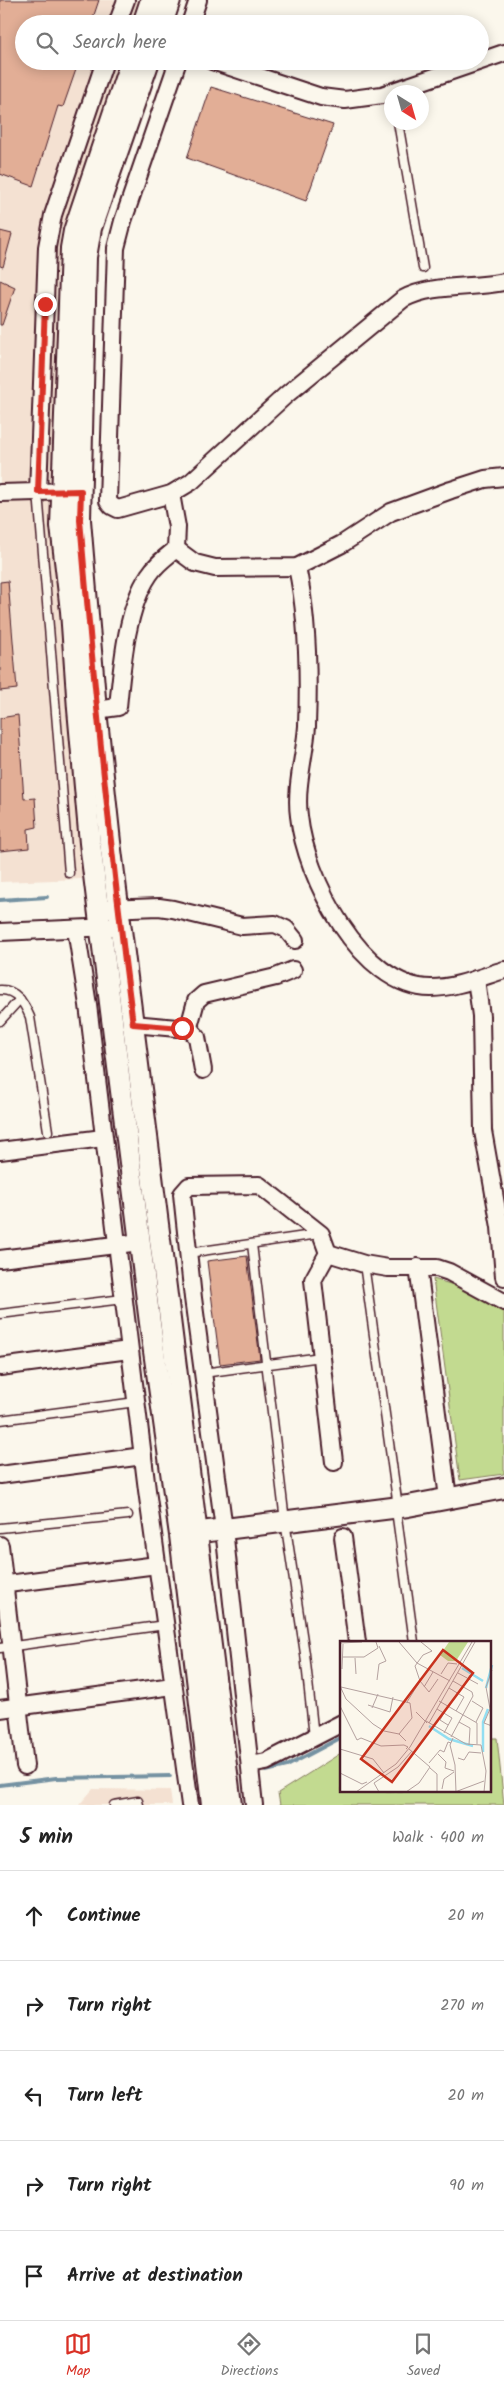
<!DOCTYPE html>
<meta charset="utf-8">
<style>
body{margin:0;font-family:Kalam,sans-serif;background:#f2f2f2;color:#222}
.compass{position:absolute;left:384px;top:85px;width:45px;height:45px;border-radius:50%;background:#fff;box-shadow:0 2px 12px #0003;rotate:143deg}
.stop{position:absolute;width:15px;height:15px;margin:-11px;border:4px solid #d93025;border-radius:50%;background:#fff}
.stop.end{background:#d93025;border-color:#fff;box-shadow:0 1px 5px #0008}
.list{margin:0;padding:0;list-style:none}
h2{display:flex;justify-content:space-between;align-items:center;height:65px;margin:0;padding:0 20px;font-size:21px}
h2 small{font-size:16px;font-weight:400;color:#767676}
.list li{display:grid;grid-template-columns:32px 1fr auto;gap:15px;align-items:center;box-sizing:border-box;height:90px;padding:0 20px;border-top:1px solid #e0e0e0}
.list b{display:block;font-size:19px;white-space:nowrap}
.list em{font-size:16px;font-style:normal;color:#767676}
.icon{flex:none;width:28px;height:28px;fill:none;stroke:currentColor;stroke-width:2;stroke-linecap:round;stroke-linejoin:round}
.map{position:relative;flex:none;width:504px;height:1805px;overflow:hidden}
.search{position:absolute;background:#fff;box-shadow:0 2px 12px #0003;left:15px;right:15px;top:15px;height:55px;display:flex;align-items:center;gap:12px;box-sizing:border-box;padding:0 18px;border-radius:28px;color:#767676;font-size:19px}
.sheet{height:515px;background:#fff}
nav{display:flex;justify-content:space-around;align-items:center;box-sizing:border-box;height:70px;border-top:1px solid #e0e0e0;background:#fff;font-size:14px;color:#767676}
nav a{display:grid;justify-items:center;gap:2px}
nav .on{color:#d93025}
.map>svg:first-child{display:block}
.built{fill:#f4e1d2}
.green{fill:#c2da90;stroke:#867c5e}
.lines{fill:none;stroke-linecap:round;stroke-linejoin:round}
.stream{stroke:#7592a2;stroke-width:4}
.building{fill:#e2ae96;stroke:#4a1f2b}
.service-casing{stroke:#4a1f2b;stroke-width:11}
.minor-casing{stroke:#4a1f2b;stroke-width:20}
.tertiary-casing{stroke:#4a1f2b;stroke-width:24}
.service{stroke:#fbf7ec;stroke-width:8}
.minor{stroke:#fbf7ec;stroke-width:16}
.tertiary{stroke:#fbf7ec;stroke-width:20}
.route{stroke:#d93025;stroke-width:6}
.inset-river{fill:none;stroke:#92def1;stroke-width:2.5}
.inset-road{fill:none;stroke:#b4a19f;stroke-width:1}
.view{fill:#c8321e;fill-opacity:0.15;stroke:#c8321e;stroke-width:2.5}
.inset-edge{fill:none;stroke:#4a1f2b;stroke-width:2.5}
</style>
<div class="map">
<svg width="504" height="1805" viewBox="0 0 504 1805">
<rect width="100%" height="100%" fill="#fbf7ec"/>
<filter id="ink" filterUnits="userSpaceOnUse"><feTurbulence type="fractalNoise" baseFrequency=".02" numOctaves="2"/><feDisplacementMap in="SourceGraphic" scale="10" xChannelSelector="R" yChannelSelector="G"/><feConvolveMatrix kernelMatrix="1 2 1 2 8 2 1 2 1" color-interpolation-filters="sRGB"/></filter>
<g filter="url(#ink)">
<g class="built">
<polygon points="0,0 142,0 134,24 24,24 24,61 121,61 61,233 57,279 55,551 82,879 0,882"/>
<polygon points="93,1789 170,1790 172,1805 79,1805"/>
</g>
<g class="green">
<polygon points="433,1279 454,1285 504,1310 504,1474 460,1480"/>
<polygon points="490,1738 497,1738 504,1805 280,1805 278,1793 341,1753 342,1791 490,1791"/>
</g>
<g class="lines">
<g class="stream">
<polyline points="0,900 47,897"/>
<polyline points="266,1771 287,1766 342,1737"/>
<polyline points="0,1785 56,1778 170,1776"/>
</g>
</g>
<g class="building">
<polygon points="0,0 99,0 91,24 24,24 24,61 79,61 63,107 58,106 33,186 0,174"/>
<polygon points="211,87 333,125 306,201 187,158"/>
<polygon points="0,231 12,234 3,267 0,266"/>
<polygon points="0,280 15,287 2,325 0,325"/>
<polygon points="8,581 17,689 0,691 0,582"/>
<polygon points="18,715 24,799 35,798 37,827 28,829 29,848 0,851 0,718"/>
<polygon points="247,1256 260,1359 220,1364 207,1261"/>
</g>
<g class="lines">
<g class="service-casing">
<g id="service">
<polyline points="398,122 423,268"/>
<polyline points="38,492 69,873"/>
<path d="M0,990C16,989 24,1003 30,1017L48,1131"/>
<polyline points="0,1021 20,999"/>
<polyline points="252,1244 285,1521 305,1654 314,1737"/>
<polyline points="188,1253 319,1234"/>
<polyline points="364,1264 398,1507"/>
<polyline points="0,1314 123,1299"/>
<polyline points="203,1373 321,1357"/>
<polyline points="0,1420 136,1402"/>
<polyline points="396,1510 414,1642"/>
<polyline points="0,1528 128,1515"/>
<polyline points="0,1648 165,1625"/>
<polyline points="114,1805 138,1801 139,1805"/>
</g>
</g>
<g class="minor-casing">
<g id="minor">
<polyline points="117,24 126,0"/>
<polyline points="190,24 198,0"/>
<path d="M178,61L123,221L116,248L108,501L112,506L118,509L171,494L191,482L286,395L403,299C433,283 471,289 504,282"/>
<polyline points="212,61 321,97 345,100 382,95 504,53"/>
<polyline points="38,492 47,247 53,215 105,61"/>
<polyline points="0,493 73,491"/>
<polyline points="171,494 177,527 176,549"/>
<polyline points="176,549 195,563 215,568 297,567 342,544 391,512 451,490 485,479 504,477"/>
<path d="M297,567C308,618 309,673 307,726C305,755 295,787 299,816C305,876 361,988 431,988C455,988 481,977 504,970"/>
<path d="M96,710L118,707C122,667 126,609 149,575C156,564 166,557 176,549"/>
<polyline points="106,909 159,907 173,909 242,926 275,924 286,929 295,940"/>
<polyline points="76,929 88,1005 147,1490 190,1805"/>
<polyline points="0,932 111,927"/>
<polyline points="476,979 481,1016 483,1131 500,1227 504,1277"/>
<polyline points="133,1024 177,1028 187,1026 190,1023 196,1001 204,994 276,977 293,970"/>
<polyline points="187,1026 197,1037 203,1070"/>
<polyline points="0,1151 103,1138"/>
<polyline points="0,1259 140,1242"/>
<polyline points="418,1267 448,1498"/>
<polyline points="0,1367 129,1350"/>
<polyline points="334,1462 313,1280 328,1253 364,1264 388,1268 437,1268 449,1272 504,1302"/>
<polyline points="0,1475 143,1456"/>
<polyline points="343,1537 357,1642"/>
<polyline points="0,1545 25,1766"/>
<polyline points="0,1585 157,1565"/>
<polyline points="0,1709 173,1686"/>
<polyline points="250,1765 266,1762 342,1723"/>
<polyline points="254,1805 224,1529 193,1298 182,1194 189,1186 259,1185 321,1234 328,1253"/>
</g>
</g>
<g class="tertiary-casing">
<g id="tertiary">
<polyline points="143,24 151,0"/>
<polyline points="162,24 170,0"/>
<polyline points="131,61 74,231 71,248 61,526 71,611 78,709 90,843 150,1323 180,1535 212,1805"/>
<polyline points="149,61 91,228 86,257 80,520 96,710 110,842 231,1805"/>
<polyline points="185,1534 408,1506 504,1488"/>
</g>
</g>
<use href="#service" class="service"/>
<use href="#minor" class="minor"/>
<use href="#tertiary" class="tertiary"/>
</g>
</g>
<g class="lines" filter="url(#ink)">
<path class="route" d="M45,304L38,492L81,491L80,520C94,688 111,856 133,1024L182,1028"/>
</g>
<g transform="translate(340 1641)">
<rect width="151" height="151" fill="#fbf7ec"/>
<path d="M109,1H128L116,20H108L100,14Z" fill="#c2da90"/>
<path class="inset-river" d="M122,27L143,40M146,47L152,24M89,85L109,98L133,105M143,111V81L148,68"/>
<path class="inset-road" d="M59,1L77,22L110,40M81,1L92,10L83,14L75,25L80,40L89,51L98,38M0,2L22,1M2,16H24L38,7L36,1M15,17L16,33M2,28L3,3M152,29L146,46L150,68L144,82L152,85M118,32L138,43M101,33L108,22L117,23M37,39L39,23L46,20L39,5M0,45L6,58L33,83L44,90L59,93L66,100M1,46L70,62L72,77L59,93M84,46L93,31M109,47L124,56L116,70M121,49L130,34M99,60L137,82V103M132,60L143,67L136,81M67,61L80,40M28,64L50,71L53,56M0,65L17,99L21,97L41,105L64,104L68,106L66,108M32,67L38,53M97,68L112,77L104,92M76,71L87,82M104,72L100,79L108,84M86,80L126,103L141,104L146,130L144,151M119,81L130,87L129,104M89,82L135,1M111,96L133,55L132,51L113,40M113,97L110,104L115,124L116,151M0,108L33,118L44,132M98,113L106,121L105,127L114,130M118,117L124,119L129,111L141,112M89,122L100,109L104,111L108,101L111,102M90,127L97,133V151M0,132L22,143L27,141M102,148L104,138L114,131M16,151L56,123L70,106L132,1M39,151L34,142L58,126L72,110M66,151L79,142L90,126L69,108M115,151L144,140"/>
<path class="view" d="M103,9L133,32L52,141L21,118Z"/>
<rect width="151" height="151" class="inset-edge"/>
</g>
</svg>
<svg class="compass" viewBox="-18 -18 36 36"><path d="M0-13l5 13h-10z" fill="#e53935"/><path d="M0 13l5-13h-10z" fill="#767676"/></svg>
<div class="stop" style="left:182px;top:1028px"></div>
<div class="stop end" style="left:45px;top:304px"></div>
<div class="search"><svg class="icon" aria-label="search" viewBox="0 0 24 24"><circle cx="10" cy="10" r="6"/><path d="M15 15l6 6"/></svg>Search here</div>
</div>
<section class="sheet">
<h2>5 min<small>Walk · 400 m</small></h2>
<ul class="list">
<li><svg class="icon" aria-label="ahead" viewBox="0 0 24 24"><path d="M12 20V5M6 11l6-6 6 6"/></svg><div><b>Continue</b></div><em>20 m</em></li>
<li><svg class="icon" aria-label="right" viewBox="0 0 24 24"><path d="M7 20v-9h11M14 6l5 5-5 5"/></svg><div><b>Turn right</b></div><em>270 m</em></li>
<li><svg class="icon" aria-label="left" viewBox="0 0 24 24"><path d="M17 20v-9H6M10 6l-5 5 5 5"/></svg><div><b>Turn left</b></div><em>20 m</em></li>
<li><svg class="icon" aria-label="right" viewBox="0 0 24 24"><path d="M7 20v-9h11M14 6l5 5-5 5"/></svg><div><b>Turn right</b></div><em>90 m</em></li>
<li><svg class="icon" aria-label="arrive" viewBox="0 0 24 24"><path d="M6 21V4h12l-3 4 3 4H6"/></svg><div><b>Arrive at destination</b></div></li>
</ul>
</section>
<nav>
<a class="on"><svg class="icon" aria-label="map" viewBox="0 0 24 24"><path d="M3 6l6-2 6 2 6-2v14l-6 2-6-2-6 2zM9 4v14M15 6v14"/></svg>Map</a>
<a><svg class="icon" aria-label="directions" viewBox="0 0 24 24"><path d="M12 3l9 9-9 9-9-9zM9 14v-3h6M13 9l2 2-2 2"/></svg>Directions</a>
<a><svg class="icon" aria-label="saved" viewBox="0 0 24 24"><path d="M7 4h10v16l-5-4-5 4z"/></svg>Saved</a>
</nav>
